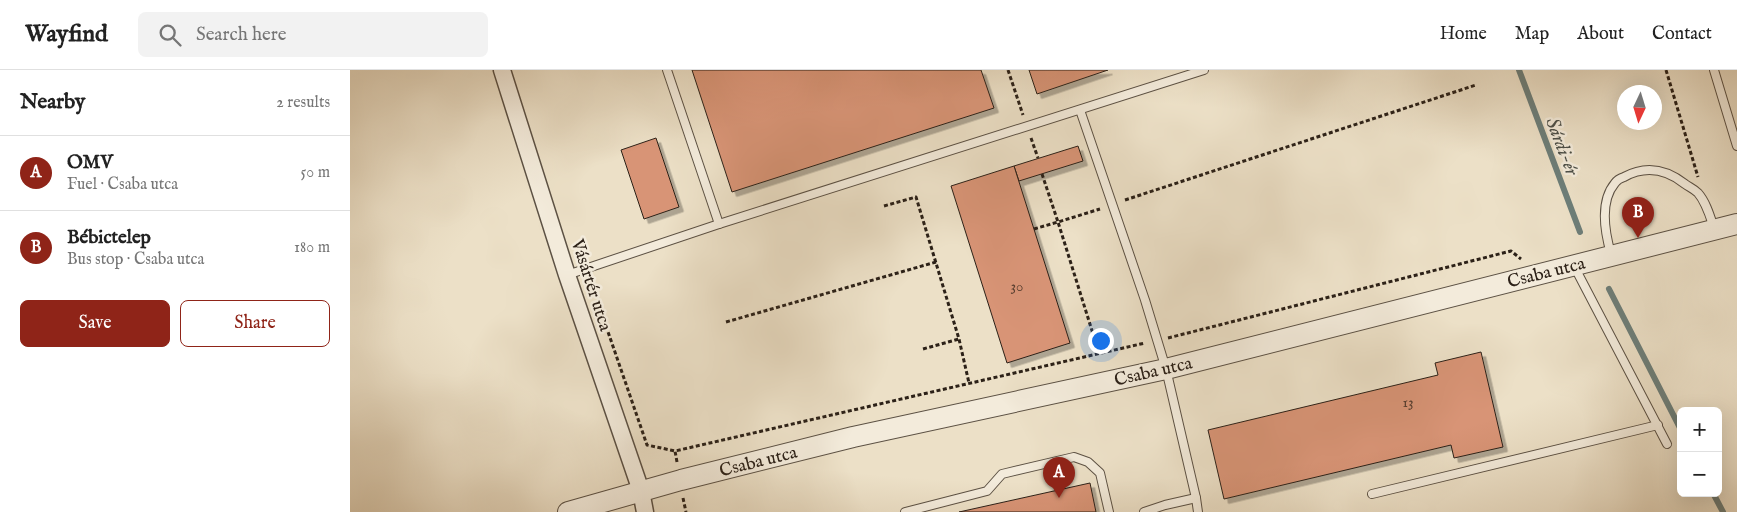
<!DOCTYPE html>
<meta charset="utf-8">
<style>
body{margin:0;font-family:"IM FELL English",serif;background:#f2f2f2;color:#222}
.controls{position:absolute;right:15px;bottom:15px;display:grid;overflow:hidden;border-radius:8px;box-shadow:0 5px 20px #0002}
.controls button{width:45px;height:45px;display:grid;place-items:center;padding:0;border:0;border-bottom:1px solid #e0e0e0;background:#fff;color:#222;font:25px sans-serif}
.compass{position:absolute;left:1267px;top:15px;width:45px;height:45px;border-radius:50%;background:#fff;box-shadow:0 5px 20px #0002;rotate:184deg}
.you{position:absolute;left:750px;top:270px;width:18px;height:18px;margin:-12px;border:4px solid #fff;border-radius:50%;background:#1a73e8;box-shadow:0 0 0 8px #1a73e833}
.badge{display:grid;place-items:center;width:32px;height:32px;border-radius:50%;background:#8f2418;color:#fff;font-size:16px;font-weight:700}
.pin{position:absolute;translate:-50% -41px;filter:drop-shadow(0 1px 2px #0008)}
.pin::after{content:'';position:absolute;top:26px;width:18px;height:15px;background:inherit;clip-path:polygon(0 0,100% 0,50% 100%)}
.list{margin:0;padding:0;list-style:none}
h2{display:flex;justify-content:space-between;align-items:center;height:65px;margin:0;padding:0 20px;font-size:21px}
h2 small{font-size:16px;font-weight:400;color:#767676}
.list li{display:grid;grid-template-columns:32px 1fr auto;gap:15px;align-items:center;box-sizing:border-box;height:75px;padding:0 20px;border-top:1px solid #e0e0e0}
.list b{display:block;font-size:19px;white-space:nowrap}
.list p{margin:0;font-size:16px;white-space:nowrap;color:#767676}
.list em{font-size:16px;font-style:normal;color:#767676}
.actions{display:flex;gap:10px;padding:15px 20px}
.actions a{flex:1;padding:11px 0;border:1px solid #8f2418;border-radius:8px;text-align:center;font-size:18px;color:#8f2418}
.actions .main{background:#8f2418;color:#fff}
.icon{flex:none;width:28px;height:28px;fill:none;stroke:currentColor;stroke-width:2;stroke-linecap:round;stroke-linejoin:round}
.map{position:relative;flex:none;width:1387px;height:442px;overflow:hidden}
header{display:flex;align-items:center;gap:30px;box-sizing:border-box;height:70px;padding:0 25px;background:#fff;border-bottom:1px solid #e0e0e0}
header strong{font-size:24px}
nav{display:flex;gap:28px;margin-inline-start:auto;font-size:18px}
.search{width:350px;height:45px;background:#f2f2f2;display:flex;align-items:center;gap:12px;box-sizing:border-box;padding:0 18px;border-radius:8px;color:#767676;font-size:19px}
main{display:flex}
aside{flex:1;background:#fff}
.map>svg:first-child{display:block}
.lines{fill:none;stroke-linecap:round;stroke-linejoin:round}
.stream{stroke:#6d7e79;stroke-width:6}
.building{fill:#d89476;stroke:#2c2118;filter:url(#shadow)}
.service-casing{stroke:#5c5144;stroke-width:10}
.minor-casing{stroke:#5c5144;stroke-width:19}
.tertiary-casing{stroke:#5c5144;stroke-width:22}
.path{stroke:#2c2118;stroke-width:3;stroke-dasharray:4 2.5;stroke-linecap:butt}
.service{stroke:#f3ebdb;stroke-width:8}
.minor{stroke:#f3ebdb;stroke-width:16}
.tertiary{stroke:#f3ebdb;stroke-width:20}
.labels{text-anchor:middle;stroke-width:5;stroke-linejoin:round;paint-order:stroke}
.number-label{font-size:15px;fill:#573e30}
.street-label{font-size:18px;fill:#2c2118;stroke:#f3ebdb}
.water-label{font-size:19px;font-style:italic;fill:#4d5049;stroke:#f3ebdb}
</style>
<header>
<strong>Wayfind</strong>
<div class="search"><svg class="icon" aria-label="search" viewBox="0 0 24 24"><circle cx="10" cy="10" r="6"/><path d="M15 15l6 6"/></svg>Search here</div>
<nav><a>Home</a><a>Map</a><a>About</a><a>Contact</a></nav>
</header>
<main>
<aside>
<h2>Nearby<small>2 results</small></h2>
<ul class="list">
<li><span class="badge">A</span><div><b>OMV</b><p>Fuel · Csaba utca</p></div><em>50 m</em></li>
<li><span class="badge">B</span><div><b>Bébictelep</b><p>Bus stop · Csaba utca</p></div><em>180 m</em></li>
</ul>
<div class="actions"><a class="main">Save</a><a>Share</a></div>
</aside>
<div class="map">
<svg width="1387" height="442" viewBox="0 0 1387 442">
<defs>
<filter id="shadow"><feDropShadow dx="4.5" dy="4.5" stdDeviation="0" flood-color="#0004"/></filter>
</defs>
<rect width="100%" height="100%" fill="#ece0c7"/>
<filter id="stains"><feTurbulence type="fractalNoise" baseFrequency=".004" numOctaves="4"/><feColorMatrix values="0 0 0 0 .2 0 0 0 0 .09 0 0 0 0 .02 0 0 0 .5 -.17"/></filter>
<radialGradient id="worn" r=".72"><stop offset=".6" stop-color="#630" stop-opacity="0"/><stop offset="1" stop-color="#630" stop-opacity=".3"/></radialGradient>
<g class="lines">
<g class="stream">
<polyline points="1169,0 1230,162"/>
<polyline points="1259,219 1331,360"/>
<polyline points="1363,423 1373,442"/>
</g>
</g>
<g class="building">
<polygon points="342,0 631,0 644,38 382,122"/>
<polygon points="679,0 758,0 687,24"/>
<polygon points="306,68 329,137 294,149 271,80"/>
<polygon points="728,76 733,91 669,111 664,96"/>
<polygon points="664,96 720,273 657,293 601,116"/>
<polygon points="1131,282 1153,377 1104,388 1101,375 874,429 858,360 1088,305 1085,293"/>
<polygon points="740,413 746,442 609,442"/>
</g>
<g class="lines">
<g class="service-casing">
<g id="service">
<polyline points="317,0 369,154"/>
<polyline points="1364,0 1387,76"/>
<polyline points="730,40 795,230 816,299 846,428 815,435 794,442"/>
<path d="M1261,184C1255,163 1249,132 1265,113C1267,110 1271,108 1274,107C1296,95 1316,99 1335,114C1339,117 1344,119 1348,123C1356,132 1360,146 1364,158"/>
<polyline points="1224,196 1317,374"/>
<polyline points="217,205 369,154 854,0"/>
<polyline points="1022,424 1308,355"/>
<polyline points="846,428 848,442"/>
<polyline points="555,442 637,421 652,404 724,387 738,392 750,403 759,442"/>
</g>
</g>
<g class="minor-casing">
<polyline id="minor" points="152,0 217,205 291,421 295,442"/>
</g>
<g class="tertiary-casing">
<polyline id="tertiary" points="218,442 331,410 503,367 816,299 1387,154"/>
</g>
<g class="path">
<polyline points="658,0 673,45"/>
<polyline points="1316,0 1348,107"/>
<polyline points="681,68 688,88"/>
<polyline points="692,104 708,152 750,139"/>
<polyline points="775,130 1126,15"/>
<polyline points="534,136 566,127 609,269 619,313"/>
<polyline points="684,159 708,152 749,283"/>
<polyline points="376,252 586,192"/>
<polyline points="256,256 297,375 325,381"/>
<polyline points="818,268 1161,181 1171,189"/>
<polyline points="573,279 609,269"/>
<polyline points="327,392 325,381 795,273"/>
<polyline points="333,428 336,442"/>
</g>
<use href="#service" class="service"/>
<use href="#minor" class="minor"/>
<use href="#tertiary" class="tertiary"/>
</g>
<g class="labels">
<g class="number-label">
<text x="667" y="221">30</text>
<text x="1058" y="337">13</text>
</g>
<g class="street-label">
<text transform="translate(1196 202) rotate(-14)" y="6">Csaba utca</text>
<text transform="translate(242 215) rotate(72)" y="6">Vásártér utca</text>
<text transform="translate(803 301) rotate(-13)" y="6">Csaba utca</text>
<text transform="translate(408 391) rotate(-14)" y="6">Csaba utca</text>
</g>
<g class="water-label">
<text transform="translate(1213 76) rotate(69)" y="7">Sárdi-ér</text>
</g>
</g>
<rect width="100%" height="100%" filter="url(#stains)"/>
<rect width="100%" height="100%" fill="url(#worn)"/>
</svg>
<div class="controls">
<button>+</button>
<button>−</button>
</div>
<svg class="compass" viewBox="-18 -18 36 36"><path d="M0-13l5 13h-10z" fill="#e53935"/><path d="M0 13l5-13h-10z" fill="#767676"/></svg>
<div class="you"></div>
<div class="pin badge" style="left:709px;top:428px">A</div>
<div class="pin badge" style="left:1288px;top:168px">B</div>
</div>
</main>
